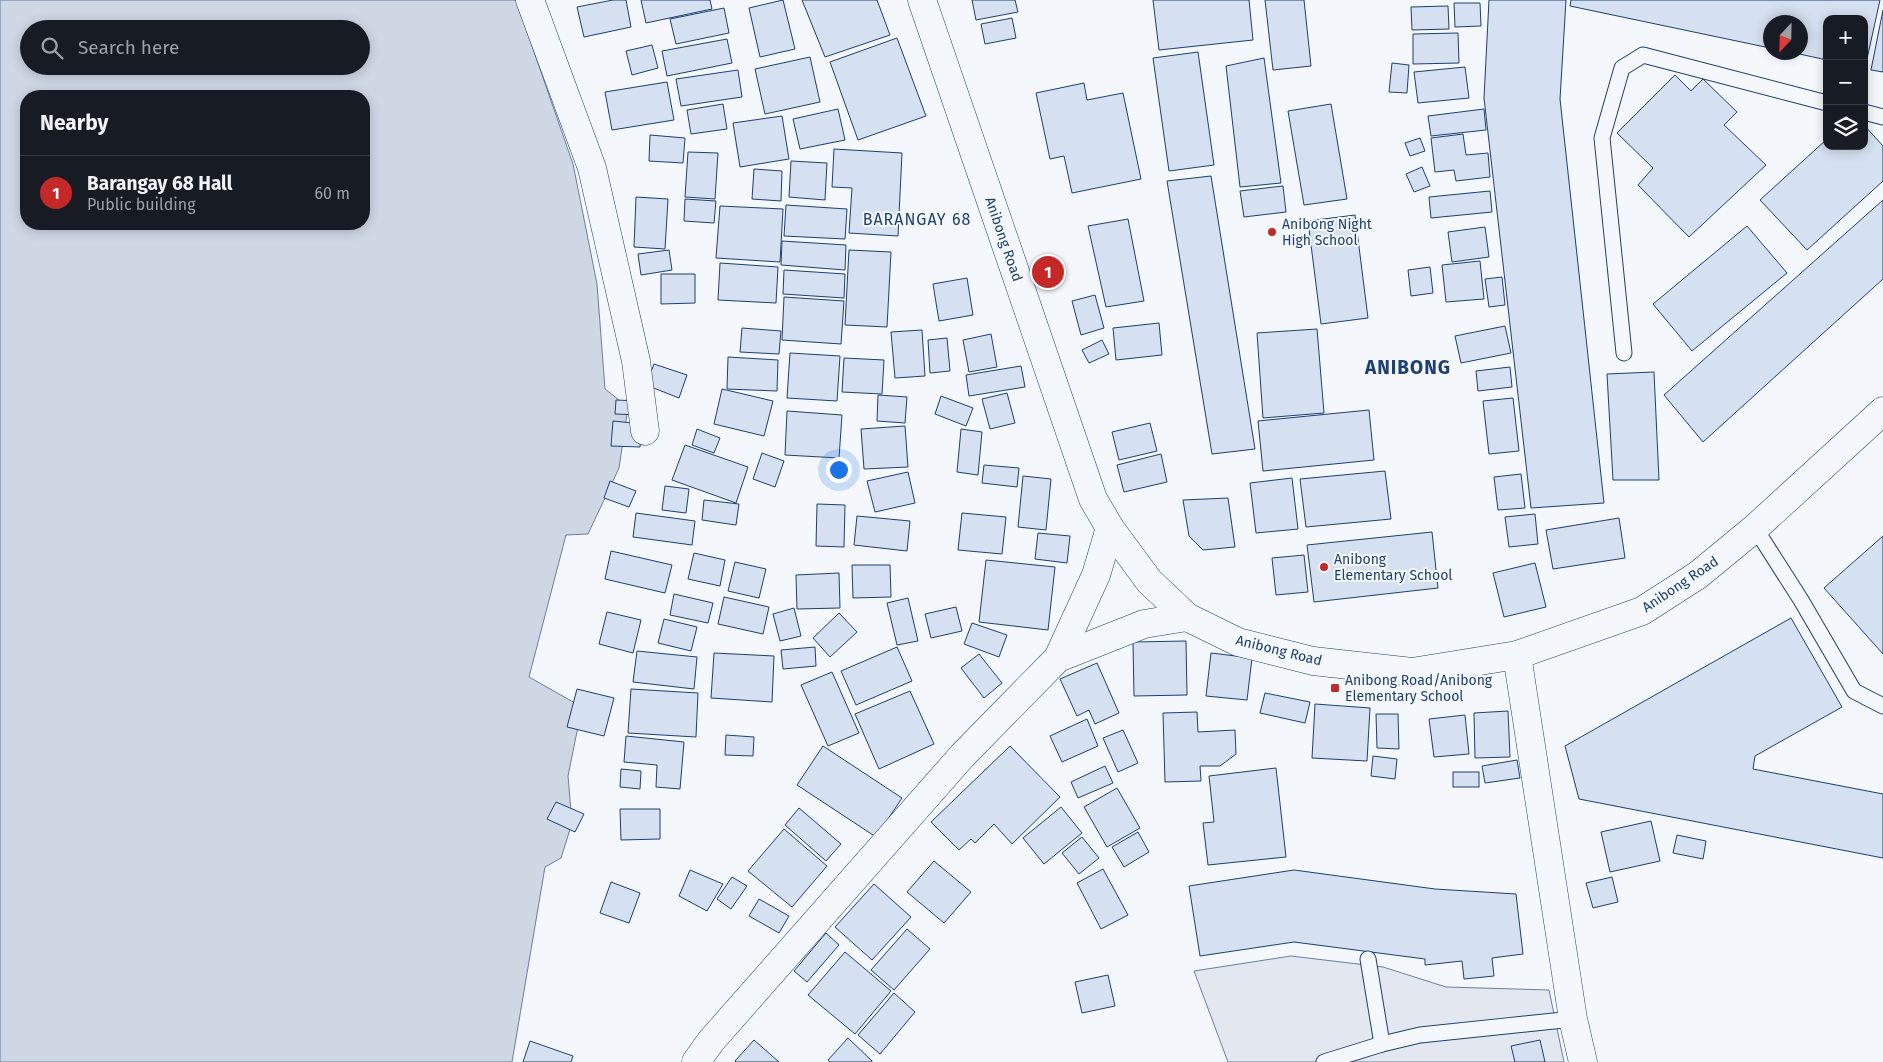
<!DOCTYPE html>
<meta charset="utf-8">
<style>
body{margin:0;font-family:"Fira Sans",sans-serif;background:#20242c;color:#f1f3f6}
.controls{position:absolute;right:15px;top:15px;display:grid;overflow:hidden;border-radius:10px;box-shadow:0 2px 12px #0003}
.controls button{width:45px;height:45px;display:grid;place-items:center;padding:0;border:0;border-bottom:1px solid #363941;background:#171b24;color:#f1f3f6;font:25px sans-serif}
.compass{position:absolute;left:1763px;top:15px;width:45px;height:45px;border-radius:50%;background:#171b24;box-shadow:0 2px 12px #0003;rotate:202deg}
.you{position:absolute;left:838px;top:469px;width:18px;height:18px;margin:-12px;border:4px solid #fff;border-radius:50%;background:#1a73e8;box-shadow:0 0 0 8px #1a73e833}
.badge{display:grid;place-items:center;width:32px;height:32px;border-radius:50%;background:#c62828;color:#fff;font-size:16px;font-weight:700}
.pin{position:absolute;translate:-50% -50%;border:2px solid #fff;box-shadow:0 1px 5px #0006}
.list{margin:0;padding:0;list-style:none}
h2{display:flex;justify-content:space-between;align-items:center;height:65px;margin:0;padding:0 20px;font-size:21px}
h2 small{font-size:16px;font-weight:400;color:#9ea1a6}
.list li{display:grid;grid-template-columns:32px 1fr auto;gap:15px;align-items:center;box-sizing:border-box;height:75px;padding:0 20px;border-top:1px solid #363941}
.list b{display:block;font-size:19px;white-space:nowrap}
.list p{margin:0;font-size:16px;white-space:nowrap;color:#9ea1a6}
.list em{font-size:16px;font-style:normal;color:#9ea1a6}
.icon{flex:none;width:28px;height:28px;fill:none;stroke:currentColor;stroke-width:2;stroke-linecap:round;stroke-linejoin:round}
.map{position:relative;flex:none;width:1883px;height:1062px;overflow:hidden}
.search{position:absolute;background:#171b24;box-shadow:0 2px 12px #0003;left:20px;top:20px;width:350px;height:55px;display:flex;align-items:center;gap:12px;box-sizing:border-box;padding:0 18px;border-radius:28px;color:#9ea1a6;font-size:19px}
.panel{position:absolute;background:#171b24;box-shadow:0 2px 12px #0003;left:20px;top:90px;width:350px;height:140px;border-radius:20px}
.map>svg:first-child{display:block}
.parking{fill:#e3e8f0;stroke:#687fa3}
.water{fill:#cfd7e4;stroke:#687fa3;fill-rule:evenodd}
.building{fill:#d5e0f0;stroke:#1d3f73}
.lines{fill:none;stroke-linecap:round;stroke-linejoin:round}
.lane-casing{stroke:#1d3f73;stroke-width:17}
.street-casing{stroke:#1d3f73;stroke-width:29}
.secondary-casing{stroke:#1d3f73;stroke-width:29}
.lane{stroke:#f4f7fb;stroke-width:15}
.street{stroke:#f4f7fb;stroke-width:28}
.secondary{stroke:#f4f7fb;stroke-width:28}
.poi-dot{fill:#c62828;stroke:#f4f7fb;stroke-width:2}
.labels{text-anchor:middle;stroke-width:4;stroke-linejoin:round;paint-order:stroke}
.poi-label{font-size:14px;fill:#1d3f73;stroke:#f4f7fb;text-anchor:start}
.street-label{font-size:14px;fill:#1d3f73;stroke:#f4f7fb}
.quarter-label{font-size:16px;letter-spacing:1px;fill:#1d3f73;stroke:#f4f7fb}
.district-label{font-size:19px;font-weight:bold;letter-spacing:1px;fill:#1d3f73;stroke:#f4f7fb}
</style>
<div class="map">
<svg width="1883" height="1062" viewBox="0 0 1883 1062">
<rect width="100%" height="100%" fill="#f4f7fb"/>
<polygon class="parking" points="1291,956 1383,967 1446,987 1549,990 1564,1062 1228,1062 1194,971"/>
<path class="water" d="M0,0H516L573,164L597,284L605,389L628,407L619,468L588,534L566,535L529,677L582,707L568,776L572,823L561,858L545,867L512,1062H0ZM29,29H361V66H29ZM26,96H364V224H26Z"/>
<g class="building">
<polygon points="613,0 626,0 631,27 584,37 577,7"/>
<polygon points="641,0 710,0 712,9 646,23"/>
<polygon points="783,0 795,49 760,57 749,8"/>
<polygon points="802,0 877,0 890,35 825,57"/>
<polygon points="972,0 1015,0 1018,12 976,20"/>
<polygon points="1153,0 1249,0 1253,40 1159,50"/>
<polygon points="1265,0 1304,0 1311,66 1273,70"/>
<polygon points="1489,0 1566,0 1560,99 1604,503 1531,508 1484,98"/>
<polygon points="1571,0 1880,0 1865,68 1864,19 1827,19 1827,60 1790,52 1800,52 1800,22 1770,22 1770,48 1570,6"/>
<polygon points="1454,3 1480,3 1481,26 1455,27"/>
<polygon points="1448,6 1449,29 1412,30 1411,7"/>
<polygon points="724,8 729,33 676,44 670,19"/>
<polygon points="1883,10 1883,72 1871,70"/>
<polygon points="1012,18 1016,38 985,44 981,24"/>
<polygon points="1458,33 1459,63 1413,64 1413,34"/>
<polygon points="897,38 926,116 858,140 830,62"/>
<polygon points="727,39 732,63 667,76 662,51"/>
<polygon points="652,45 658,68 632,75 626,51"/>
<polygon points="1198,52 1214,165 1169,171 1153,58"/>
<polygon points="810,57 820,102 765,114 755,69"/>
<polygon points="1264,58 1281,183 1240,187 1226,66"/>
<polygon points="1392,63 1409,65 1407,93 1389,92"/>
<polygon points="1465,67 1469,98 1418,103 1414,72"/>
<polygon points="738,70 742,97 681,106 676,79"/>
<polygon points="1675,75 1691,91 1703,79 1737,112 1724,125 1766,165 1689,237 1638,185 1653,168 1617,133"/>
<polygon points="667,82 674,120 612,130 605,92"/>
<polygon points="1084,83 1087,100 1123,93 1141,179 1072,193 1064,156 1050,159 1036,93"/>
<polygon points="723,104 727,129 691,134 687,110"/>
<polygon points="1331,104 1347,199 1304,205 1288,111"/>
<polygon points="838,109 845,140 800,149 793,119"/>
<polygon points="1484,109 1486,130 1431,136 1428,116"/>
<polygon points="782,116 789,159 740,167 733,123"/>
<polygon points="1864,125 1883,146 1883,181 1807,250 1760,200 1827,139 1827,146 1864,146"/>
<polygon points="1463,134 1466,155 1488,153 1490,177 1456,181 1454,170 1435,172 1431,138"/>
<polygon points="650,135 685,138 683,163 649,161"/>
<polygon points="1420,138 1425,151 1410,156 1405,143"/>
<polygon points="834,149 902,153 898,236 849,233 852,188 832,187"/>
<polygon points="688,152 718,153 715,199 685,197"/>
<polygon points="791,161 827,163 825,200 789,197"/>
<polygon points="1422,167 1430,186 1414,192 1406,174"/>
<polygon points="754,169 782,171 781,201 752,199"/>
<polygon points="1211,176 1255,449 1212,454 1167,181"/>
<polygon points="1283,186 1286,212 1244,217 1240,191"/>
<polygon points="1490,191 1492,212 1431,218 1429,197"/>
<polygon points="636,197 668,199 665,249 634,247"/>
<polygon points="685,199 716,201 714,223 684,221"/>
<polygon points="1883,200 1883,279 1703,442 1664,395"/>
<polygon points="786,205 847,209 845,239 784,236"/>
<polygon points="720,206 783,209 780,262 716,258"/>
<polygon points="1355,215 1368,318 1321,324 1308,221"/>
<polygon points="1128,219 1144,301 1106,307 1088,226"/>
<polygon points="1747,226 1787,273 1692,351 1653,304"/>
<polygon points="1485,227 1489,257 1452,262 1448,232"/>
<polygon points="782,241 846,245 845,270 781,265"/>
<polygon points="669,250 672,270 641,275 638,254"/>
<polygon points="849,250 891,252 887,327 845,325"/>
<polygon points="1480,261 1484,299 1446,302 1442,265"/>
<polygon points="720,263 778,267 776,303 718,300"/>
<polygon points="1430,267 1433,293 1411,296 1408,270"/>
<polygon points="784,270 845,274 844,298 783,294"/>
<polygon points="661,274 695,274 695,303 661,304"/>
<polygon points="1502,277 1505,305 1489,307 1485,279"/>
<polygon points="967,278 973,315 939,321 933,284"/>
<polygon points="1095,295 1104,328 1081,335 1072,301"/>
<polygon points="784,297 844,301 841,344 782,340"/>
<polygon points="1159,323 1162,355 1116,360 1113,328"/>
<polygon points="1505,326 1511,353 1461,363 1455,336"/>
<polygon points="742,328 781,331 779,354 740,352"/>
<polygon points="1317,329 1324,413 1263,418 1257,333"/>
<polygon points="922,330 925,376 895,378 891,332"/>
<polygon points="991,334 997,367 969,372 963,340"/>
<polygon points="947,338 950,371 930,373 928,340"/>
<polygon points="1102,340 1109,354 1089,363 1082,350"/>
<polygon points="790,353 840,356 837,401 787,398"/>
<polygon points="728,357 778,360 777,391 727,389"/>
<polygon points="844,358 884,360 882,394 842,392"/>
<polygon points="654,364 687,375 679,398 646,385"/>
<polygon points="1021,366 1025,387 969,396 966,375"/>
<polygon points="1510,367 1512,387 1478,391 1476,371"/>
<polygon points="1654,372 1659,480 1613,480 1607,374"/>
<polygon points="722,389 773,401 764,436 714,424"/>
<polygon points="1007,393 1015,423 990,429 982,399"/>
<polygon points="878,395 907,397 905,423 877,421"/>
<polygon points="941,396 973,408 966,426 935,414"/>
<polygon points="1513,398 1519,451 1489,454 1483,401"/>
<polygon points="616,400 640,401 640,415 615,414"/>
<polygon points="1369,410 1374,460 1263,471 1258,421"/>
<polygon points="787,411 842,415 839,458 785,455"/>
<polygon points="613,421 642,424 640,447 611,446"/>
<polygon points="1150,423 1157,451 1119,460 1112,432"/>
<polygon points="905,426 908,467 864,469 861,429"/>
<polygon points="697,429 720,438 714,453 692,445"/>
<polygon points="961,429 982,432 978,475 957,472"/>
<polygon points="685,445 748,467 736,503 672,480"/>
<polygon points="762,453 784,461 775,487 753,479"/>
<polygon points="1161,454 1167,482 1124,492 1117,465"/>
<polygon points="984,465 1019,468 1017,487 982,483"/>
<polygon points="1385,471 1391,519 1306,527 1300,479"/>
<polygon points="908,472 915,503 875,512 867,481"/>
<polygon points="1521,474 1525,508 1498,510 1494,477"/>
<polygon points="1023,476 1051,479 1046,530 1018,527"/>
<polygon points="1292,478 1298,529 1256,533 1250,483"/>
<polygon points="610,481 636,491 629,507 604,498"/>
<polygon points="665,486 689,489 686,513 662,510"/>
<polygon points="1228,498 1235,547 1203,550 1189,536 1183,500"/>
<polygon points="704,500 739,504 736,525 702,520"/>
<polygon points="817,504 845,505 844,547 816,546"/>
<polygon points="636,513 695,521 692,545 633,537"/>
<polygon points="962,513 1006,517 1002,554 958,550"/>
<polygon points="1535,514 1538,544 1509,547 1505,517"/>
<polygon points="857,516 910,521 907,551 854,545"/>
<polygon points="1619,518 1625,558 1553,569 1546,530"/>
<polygon points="1432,532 1438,588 1314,602 1307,545"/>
<polygon points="1038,533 1070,536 1067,563 1035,559"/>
<polygon points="1883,536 1883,654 1824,588"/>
<polygon points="611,551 672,565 665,593 605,579"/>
<polygon points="694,553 725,560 720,586 688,579"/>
<polygon points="1304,555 1308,592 1276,595 1272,558"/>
<polygon points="986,560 1055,567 1048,630 979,622"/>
<polygon points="735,562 766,569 759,598 728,591"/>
<polygon points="1535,563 1546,607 1504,617 1493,573"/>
<polygon points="852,565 890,565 891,597 853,598"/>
<polygon points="839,573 840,608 797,609 796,575"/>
<polygon points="674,594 713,603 708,623 670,615"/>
<polygon points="724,597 769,607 763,634 718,624"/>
<polygon points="908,598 918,641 897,645 887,603"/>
<polygon points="956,607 962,631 931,638 925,614"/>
<polygon points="794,608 801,636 780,641 773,614"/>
<polygon points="607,612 641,620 633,653 599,644"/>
<polygon points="839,613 857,632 830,657 813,638"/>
<polygon points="1791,618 1842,707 1755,756 1753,769 1883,794 1883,858 1579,799 1565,746"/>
<polygon points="664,619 697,627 691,651 658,643"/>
<polygon points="972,623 1007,635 999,657 964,644"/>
<polygon points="1186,641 1187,695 1134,696 1133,642"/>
<polygon points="815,647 816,666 783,669 781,650"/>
<polygon points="897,647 912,681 856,705 841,671"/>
<polygon points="637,651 697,657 694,689 633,682"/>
<polygon points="714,653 774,656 772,702 711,698"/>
<polygon points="1211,653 1252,658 1247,700 1206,696"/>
<polygon points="979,654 1002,683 984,698 961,668"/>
<polygon points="1097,663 1119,713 1095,724 1089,710 1077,716 1060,679"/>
<polygon points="832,672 859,733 828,746 801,685"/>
<polygon points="577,689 614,698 604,736 567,727"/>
<polygon points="631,689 698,693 696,737 628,733"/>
<polygon points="910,691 934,744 879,769 855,714"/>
<polygon points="1265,693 1310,702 1305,723 1260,713"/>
<polygon points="1315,704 1370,708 1367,761 1312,758"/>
<polygon points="1508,711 1510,757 1475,758 1474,713"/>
<polygon points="1197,712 1198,732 1235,730 1236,754 1220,766 1200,766 1201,781 1165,782 1163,713"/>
<polygon points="1376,714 1398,714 1399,749 1377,748"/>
<polygon points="1465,715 1469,754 1434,757 1429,719"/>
<polygon points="1087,719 1098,746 1062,762 1050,736"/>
<polygon points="1123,730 1138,763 1118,772 1103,738"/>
<polygon points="726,735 754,737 753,756 725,755"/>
<polygon points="626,736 684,742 680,789 656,787 657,765 624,762"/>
<polygon points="823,746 902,798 876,837 797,785"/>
<polygon points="1010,746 1060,797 1012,844 994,824 975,843 971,839 959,850 931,822"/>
<polygon points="1373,756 1397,759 1395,779 1371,776"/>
<polygon points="1517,760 1520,778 1485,783 1482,766"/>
<polygon points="1105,766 1113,783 1078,798 1071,782"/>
<polygon points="1276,768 1286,857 1208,865 1203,823 1214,822 1209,776"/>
<polygon points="621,769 641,771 640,789 620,787"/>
<rect x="1453" y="772" width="26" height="15"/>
<polygon points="1117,788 1140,828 1107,847 1084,807"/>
<polygon points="556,802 584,814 575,832 547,819"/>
<polygon points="1061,807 1082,833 1044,864 1023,838"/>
<polygon points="799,808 841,844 826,861 785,825"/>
<polygon points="620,809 660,809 660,839 621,840"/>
<polygon points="1651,821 1660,861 1610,872 1601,832"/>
<polygon points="784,829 827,866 792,907 748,871"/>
<polygon points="1138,832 1149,852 1124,867 1112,847"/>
<polygon points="1677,835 1706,841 1703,859 1673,853"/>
<polygon points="1082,837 1099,858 1079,874 1062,853"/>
<polygon points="934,861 971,892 944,923 907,892"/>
<polygon points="1103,869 1128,915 1101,929 1077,883"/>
<polygon points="690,870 723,884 707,911 679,896"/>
<polygon points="1294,870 1435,889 1516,894 1523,954 1492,958 1494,976 1464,979 1462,961 1425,965 1425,959 1294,942 1200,956 1189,886"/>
<polygon points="732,877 747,886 731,909 717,899"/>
<polygon points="1612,877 1618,902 1593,908 1586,883"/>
<polygon points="611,882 640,893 629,923 600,913"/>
<polygon points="874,884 911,917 872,960 835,927"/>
<polygon points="759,899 789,916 779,933 749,916"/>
<polygon points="907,929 930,949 894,990 871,970"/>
<polygon points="826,933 839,945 807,982 794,971"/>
<polygon points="845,952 891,991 855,1034 808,995"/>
<polygon points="1108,975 1115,1006 1082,1013 1075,982"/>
<polygon points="894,993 915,1012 880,1054 858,1035"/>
<polygon points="848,1038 872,1061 872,1062 830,1062 828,1060"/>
<polygon points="754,1040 779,1062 736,1062 735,1061"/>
<polygon points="1540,1040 1545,1062 1515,1062 1511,1046"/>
<polygon points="530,1041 573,1056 571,1062 523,1062"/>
</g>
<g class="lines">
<g class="lane-casing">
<g id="lane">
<polyline points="1864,112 1883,117"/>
<polyline points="1624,353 1602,138 1622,68 1643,55 1827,103"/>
<polyline points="1755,528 1801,600 1854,691 1883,706"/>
<polyline points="1368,959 1382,1044"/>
<polyline points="1324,1062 1382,1044 1420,1035 1573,1019"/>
</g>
</g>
<g class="street-casing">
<g id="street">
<polyline points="530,0 592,168 636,361 645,431"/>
<polyline points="1517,655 1573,1019 1583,1062"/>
<polyline points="1058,658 1096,575 1110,528"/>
<polyline points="696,1062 711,1041 962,756 1058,658 1144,624 1187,617"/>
</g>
</g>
<g class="secondary-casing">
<polyline id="secondary" points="922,0 1093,499 1110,528 1149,581 1187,617 1238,642 1313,661 1412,672 1517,655 1642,611 1698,575 1755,528 1883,411"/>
</g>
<use href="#lane" class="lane"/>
<use href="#street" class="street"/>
<use href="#secondary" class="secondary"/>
</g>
<g class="poi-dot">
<circle cx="1272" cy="232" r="5"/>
<circle cx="1324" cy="567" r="5"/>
<rect x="1330" y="683" width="10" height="10" rx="2.5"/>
</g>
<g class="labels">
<g class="poi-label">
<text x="1282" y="229">Anibong Night<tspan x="1282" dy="16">High School</tspan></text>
<text x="1334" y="564">Anibong<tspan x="1334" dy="16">Elementary School</tspan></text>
<text x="1345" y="685">Anibong Road/Anibong<tspan x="1345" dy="16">Elementary School</tspan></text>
</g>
<g class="street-label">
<text transform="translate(1004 239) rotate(71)" y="5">Anibong Road</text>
<text transform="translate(1680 584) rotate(-34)" y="5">Anibong Road</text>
<text transform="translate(1279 650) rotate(14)" y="5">Anibong Road</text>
</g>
<g class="quarter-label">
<text x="917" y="225">BARANGAY 68</text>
</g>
<g class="district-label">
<text x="1408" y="374">ANIBONG</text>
</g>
</g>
</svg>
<div class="controls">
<button>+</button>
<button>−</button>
<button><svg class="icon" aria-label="layers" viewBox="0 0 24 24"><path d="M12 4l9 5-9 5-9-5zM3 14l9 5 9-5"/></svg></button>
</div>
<svg class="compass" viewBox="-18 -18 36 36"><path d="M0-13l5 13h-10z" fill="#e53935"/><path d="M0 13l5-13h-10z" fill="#9ea1a6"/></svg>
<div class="you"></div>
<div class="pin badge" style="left:1048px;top:272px">1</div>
<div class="search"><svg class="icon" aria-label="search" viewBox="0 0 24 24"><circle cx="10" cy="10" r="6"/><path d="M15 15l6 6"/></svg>Search here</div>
<section class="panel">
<h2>Nearby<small></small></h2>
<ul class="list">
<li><span class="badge">1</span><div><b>Barangay 68 Hall</b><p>Public building</p></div><em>60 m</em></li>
</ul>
</section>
</div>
